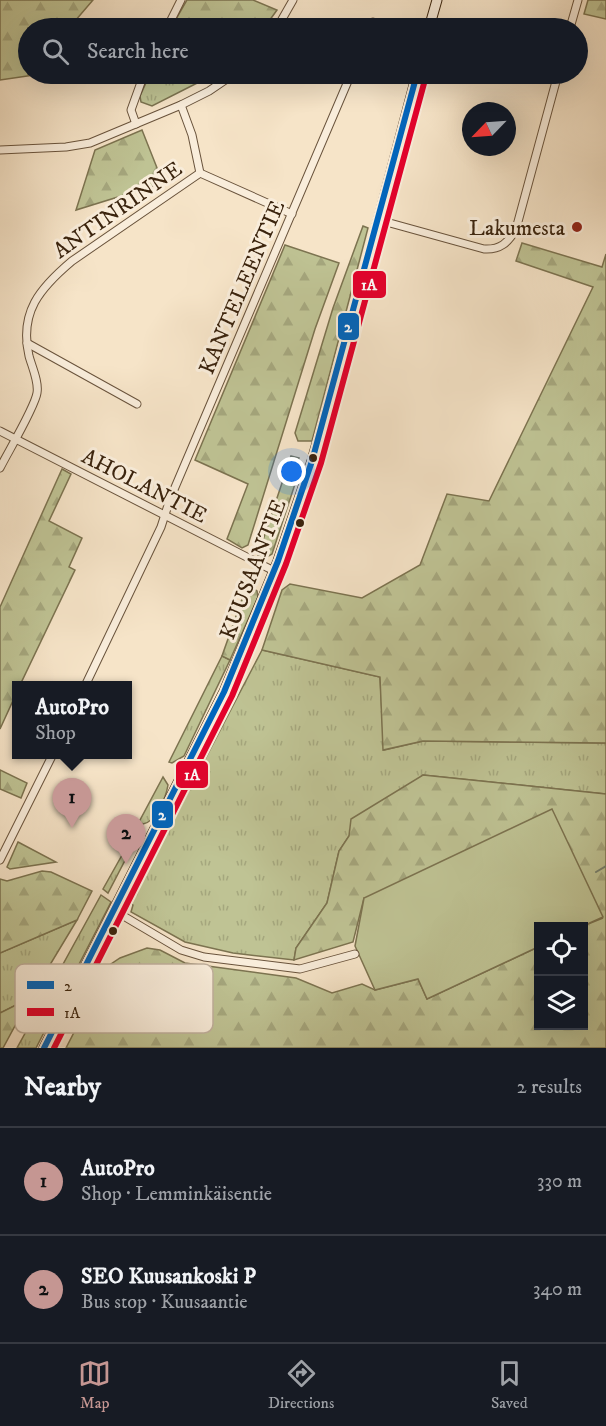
<!DOCTYPE html>
<meta charset="utf-8">
<style>
body{margin:0;font-family:"IM FELL DW Pica",serif;background:#20242c;color:#f1f3f6}
.controls{position:absolute;right:18px;bottom:18px;display:grid;overflow:hidden;border-radius:0px;box-shadow:0 6px 24px #0002}
.controls button{width:54px;height:54px;display:grid;place-items:center;padding:0;border:0;border-bottom:2px solid #363941;background:#171b24;color:#f1f3f6;font:30px sans-serif}
.compass{position:absolute;left:462px;top:102px;width:54px;height:54px;border-radius:50%;background:#171b24;box-shadow:0 6px 24px #0002;rotate:245deg}
.you{position:absolute;left:292px;top:472px;width:21px;height:21px;margin:-15px;border:4px solid #fff;border-radius:50%;background:#1a73e8;box-shadow:0 0 0 9px #1a73e833}
.badge{display:grid;place-items:center;width:39px;height:39px;border-radius:50%;background:#c59692;color:#111;font-size:20px;font-weight:700}
.pin{position:absolute;translate:-50% -50px;filter:drop-shadow(0 2px 3px #0008)}
.pin::after{content:'';position:absolute;top:32px;width:21px;height:18px;background:inherit;clip-path:polygon(0 0,100% 0,50% 100%)}
.popup{position:absolute;left:12px;top:681px;width:120px;height:78px;box-sizing:border-box;display:grid;place-content:center;border-radius:0px;background:#171b24;filter:drop-shadow(0 2px 4px #0005);font-size:20px;white-space:nowrap;color:#9ea1a6}
.popup b{font-size:22px;color:#f1f3f6}
.popup::after{content:'';position:absolute;left:50%;top:100%;margin-left:-12px;border:12px solid transparent;border-top-color:#171b24}
.list{margin:0;padding:0;list-style:none}
h2{display:flex;justify-content:space-between;align-items:center;height:78px;margin:0;padding:0 24px;font-size:26px}
h2 small{font-size:20px;font-weight:400;color:#9ea1a6}
.list li{display:grid;grid-template-columns:39px 1fr auto;gap:18px;align-items:center;box-sizing:border-box;height:108px;padding:0 24px;border-top:2px solid #363941}
.list b{display:block;font-size:22px;white-space:nowrap}
.list p{margin:0;font-size:20px;white-space:nowrap;color:#9ea1a6}
.list em{font-size:20px;font-style:normal;color:#9ea1a6}
.icon{flex:none;width:33px;height:33px;fill:none;stroke:currentColor;stroke-width:2;stroke-linecap:round;stroke-linejoin:round}
.map{position:relative;flex:none;width:606px;height:1048px;overflow:hidden}
.search{position:absolute;background:#171b24;box-shadow:0 6px 24px #0002;left:18px;right:18px;top:18px;height:66px;display:flex;align-items:center;gap:15px;box-sizing:border-box;padding:0 21px;border-radius:33px;color:#9ea1a6;font-size:22px}
.sheet{height:294px;background:#171b24}
nav{display:flex;justify-content:space-around;align-items:center;box-sizing:border-box;height:84px;border-top:2px solid #363941;background:#171b24;font-size:16px;color:#9ea1a6}
nav a{display:grid;justify-items:center;gap:3px}
nav .on{color:#c59692}
.map>svg:first-child{display:block}
.grass{fill:url(#grass-tufts);stroke:#7c7350;stroke-width:1.5}
.forest{fill:url(#forest-firs);stroke:#7c7350;stroke-width:1.5}
.park{fill:#bfc394;stroke:#7c7350;stroke-width:1.5}
.lines{fill:none;stroke-linecap:round;stroke-linejoin:round}
.stream{stroke:#76816f;stroke-width:2}
.minor-casing{stroke:#69533c;stroke-width:9}
.secondary-casing{stroke:#3a230d;stroke-width:11}
.minor{stroke:#f9eddb;stroke-width:7}
.secondary{stroke:#f9eddb;stroke-width:9}
.bus-1-casing{stroke:#f9eddb;stroke-width:10}
.bus-2-casing{stroke:#f9eddb;stroke-width:10}
.bus-1{stroke:#0065bd;stroke-width:6}
.bus-2{stroke:#e4002b;stroke-width:6}
.poi-dot{fill:#8f2418;stroke:#f9eddb;stroke-width:2}
.bus-dot{fill:#3a230d;stroke:#f9eddb;stroke-width:2}
.labels{text-anchor:middle;stroke-width:6;stroke-linejoin:round;paint-order:stroke}
.street-label{font-size:22px;fill:#3a230d;stroke:#f9eddb}
.poi-label{font-size:22px;fill:#3a230d;stroke:#f9eddb;text-anchor:end}
.key{fill:#f9eddb;stroke:#c0b09d;stroke-width:1.5}
.key-label{font-size:16px;fill:#3a230d}
.line-badge{stroke:#f9eddb;stroke-width:2}
.badge-label{font-size:16px;text-anchor:middle;font-weight:bold;fill:#fff}
</style>
<div class="map">
<svg width="606" height="1048" viewBox="0 0 606 1048">
<defs>
<pattern id="grass-tufts" width="24" height="20" patternUnits="userSpaceOnUse" patternTransform="scale(1.5)"><rect width="24" height="20" fill="#bfc394"/><path d="M3 7l-1-3M5 7V3M7 7l1-3M15 17l-1-3M17 17v-4M19 17l1-3" fill="none" stroke="#a5a77e"/></pattern>
<pattern id="forest-firs" width="22" height="20" patternUnits="userSpaceOnUse" patternTransform="scale(1.5)"><rect width="22" height="20" fill="#bfc394"/><path d="M5 1l3.5 6h-7zM16 11l3.5 6h-7z" fill="#a5a77e"/></pattern>
</defs>
<rect width="100%" height="100%" fill="#f6e4c8"/>
<filter id="stains"><feTurbulence type="fractalNoise" baseFrequency=".00333" numOctaves="4"/><feColorMatrix values="0 0 0 0 .2 0 0 0 0 .09 0 0 0 0 .02 0 0 0 .5 -.17"/></filter>
<radialGradient id="worn" r=".72"><stop offset=".6" stop-color="#630" stop-opacity="0"/><stop offset="1" stop-color="#630" stop-opacity=".3"/></radialGradient>
<g class="grass">
<polygon points="150,74 215,74 152,106 141,102 140,96"/>
<polygon points="262,650 380,677 384,750 423,741 606,743 606,794 423,775 349,836 339,851 327,903 296,948 294,960 233,953 185,942 131,912 133,905 130,903"/>
<polygon points="222,656 230,660 184,756 172,763 169,762"/>
<path d="M163,777L168,785C166,797 156,822 143,824L139,822Z"/>
<polygon points="130,841 134,843 108,893 103,889"/>
<polygon points="101,895 111,902 36,1048 17,1048"/>
<polygon points="77,920 30,998 0,1013 0,953"/>
</g>
<g class="forest">
<polygon points="0,0 93,0 69,28 28,28 28,74 41,74 0,80"/>
<polygon points="187,0 253,0 277,10 264,28 171,28"/>
<polygon points="588,0 606,0 606,19 584,14"/>
<polygon points="142,130 163,183 76,210 95,150"/>
<polygon points="363,226 368,228 312,441 298,441 295,433 333,308"/>
<polygon points="522,243 602,267 606,254 606,743 423,741 383,750 380,677 262,650 282,590 290,584 362,598 420,565 447,494 489,501 593,287 516,261"/>
<polygon points="285,245 339,263 315,329 248,545 242,548 227,539 248,484 195,460"/>
<polygon points="291,456 299,458 293,474 296,481 272,554 267,557 258,555"/>
<polygon points="62,469 71,474 49,521 82,538 69,567 75,570 20,685 16,686 16,694 0,729 0,607"/>
<polygon points="251,587 257,591 258,597 230,660 222,656 246,588"/>
<polygon points="0,770 27,783 21,798 0,789"/>
<polygon points="423,775 606,794 606,1048 66,1048 108,966 120,958 147,948 160,950 185,963 296,978 332,993 362,984 375,990 418,979 427,999 538,947 538,1026 584,1026 583,926 603,918 364,898 353,942 294,960 296,948 327,903 339,851 349,836 351,819"/>
<polygon points="18,842 56,862 10,869 7,867"/>
<polygon points="42,871 51,872 92,891 77,920 0,953 0,879 7,881"/>
<polygon points="30,998 3,1048 0,1048 0,1013"/>
</g>
<polygon class="park" points="552,809 603,917 583,926 538,926 538,947 427,999 418,979 375,990 355,946 364,898"/>
<g class="lines">
<polyline class="stream" points="596,872 606,866"/>
<g class="minor-casing">
<g id="minor">
<polyline points="167,28 181,0"/>
<polyline points="277,28 293,0"/>
<polyline points="370,28 373,22"/>
<polyline points="570,28 578,0"/>
<polyline points="136,124 131,110 144,74"/>
<polyline points="0,150 66,147 90,143 181,105 209,91 234,74"/>
<polyline points="200,173 292,214"/>
<path d="M379,220L484,249C500,250 508,243 516,229L558,74"/>
<polyline points="27,343 137,404"/>
<polyline points="0,431 274,571"/>
<path d="M0,468C8,452 35,407 37,393C39,382 32,367 29,356C19,312 40,288 72,261L200,173L192,135L181,105"/>
<polyline points="85,686 161,527 170,499 351,74"/>
<polyline points="0,860 53,754"/>
<polyline points="115,911 181,950 204,957 300,969 355,954"/>
</g>
</g>
<g class="secondary-casing">
<g id="secondary">
<polyline points="429,28 437,0"/>
<polyline points="44,1048 224,692 278,561 312,461 352,320 417,74"/>
</g>
</g>
<use href="#minor" class="minor"/>
<use href="#secondary" class="secondary"/>
<g class="bus-1-casing">
<polyline id="bus-1" points="44,1048 224,692 278,561 312,461 417,74"/>
</g>
<g class="bus-2-casing">
<polyline id="bus-2" points="54,1048 232,696 286,564 321,463 426,76"/>
</g>
<use href="#bus-1" class="bus-1"/>
<use href="#bus-2" class="bus-2"/>
</g>
<circle class="poi-dot" cx="577" cy="227" r="6"/>
<g class="bus-dot">
<circle cx="313" cy="458" r="5"/>
<circle cx="300" cy="523" r="5"/>
<circle cx="113" cy="931" r="5"/>
</g>
<g class="labels">
<g class="street-label">
<text transform="translate(117 209) rotate(-35)" y="8">ANTINRINNE</text>
<text transform="translate(241 287) rotate(-67)" y="8">KANTELEENTIE</text>
<text transform="translate(145 485) rotate(27)" y="8">AHOLANTIE</text>
<text transform="translate(252 569) rotate(-69)" y="8">KUUSAANTIE</text>
</g>
<g class="poi-label">
<text x="565" y="235">Lakumesta</text>
</g>
</g>
<rect x="15" y="964" width="198" height="69" rx="9" class="key"/>
<rect x="27" y="981" width="27" height="8" fill="#0065bd"/>
<rect x="27" y="1008" width="27" height="8" fill="#e4002b"/>
<g class="key-label">
<text x="64" y="991">2</text>
<text x="64" y="1018">1A</text>
</g>
<g class="line-badge">
<rect x="352" y="270" width="35" height="29" rx="6" fill="#e4002b"/>
<rect x="337" y="312" width="23" height="29" rx="6" fill="#0065bd"/>
<rect x="175" y="760" width="34" height="29" rx="6" fill="#e4002b"/>
<rect x="151" y="800" width="23" height="29" rx="6" fill="#0065bd"/>
</g>
<g class="badge-label">
<text x="369" y="290">1A</text>
<text x="348" y="332">2</text>
<text x="192" y="780">1A</text>
<text x="162" y="820">2</text>
</g>
<rect width="100%" height="100%" filter="url(#stains)"/>
<rect width="100%" height="100%" fill="url(#worn)"/>
</svg>
<div class="controls">
<button><svg class="icon" aria-label="locate" viewBox="0 0 24 24"><circle cx="12" cy="12" r="6"/><path d="M12 2v4M12 18v4M2 12h4M18 12h4"/></svg></button>
<button><svg class="icon" aria-label="layers" viewBox="0 0 24 24"><path d="M12 4l9 5-9 5-9-5zM3 14l9 5 9-5"/></svg></button>
</div>
<svg class="compass" viewBox="-18 -18 36 36"><path d="M0-13l5 13h-10z" fill="#e53935"/><path d="M0 13l5-13h-10z" fill="#9ea1a6"/></svg>
<div class="you"></div>
<div class="pin badge" style="left:72px;top:828px">1</div>
<div class="popup"><b>AutoPro</b>Shop</div>
<div class="pin badge" style="left:126px;top:864px">2</div>
<div class="search"><svg class="icon" aria-label="search" viewBox="0 0 24 24"><circle cx="10" cy="10" r="6"/><path d="M15 15l6 6"/></svg>Search here</div>
</div>
<section class="sheet">
<h2>Nearby<small>2 results</small></h2>
<ul class="list">
<li><span class="badge">1</span><div><b>AutoPro</b><p>Shop · Lemminkäisentie</p></div><em>330 m</em></li>
<li><span class="badge">2</span><div><b>SEO Kuusankoski P</b><p>Bus stop · Kuusaantie</p></div><em>340 m</em></li>
</ul>
</section>
<nav>
<a class="on"><svg class="icon" aria-label="map" viewBox="0 0 24 24"><path d="M3 6l6-2 6 2 6-2v14l-6 2-6-2-6 2zM9 4v14M15 6v14"/></svg>Map</a>
<a><svg class="icon" aria-label="directions" viewBox="0 0 24 24"><path d="M12 3l9 9-9 9-9-9zM9 14v-3h6M13 9l2 2-2 2"/></svg>Directions</a>
<a><svg class="icon" aria-label="saved" viewBox="0 0 24 24"><path d="M7 4h10v16l-5-4-5 4z"/></svg>Saved</a>
</nav>
